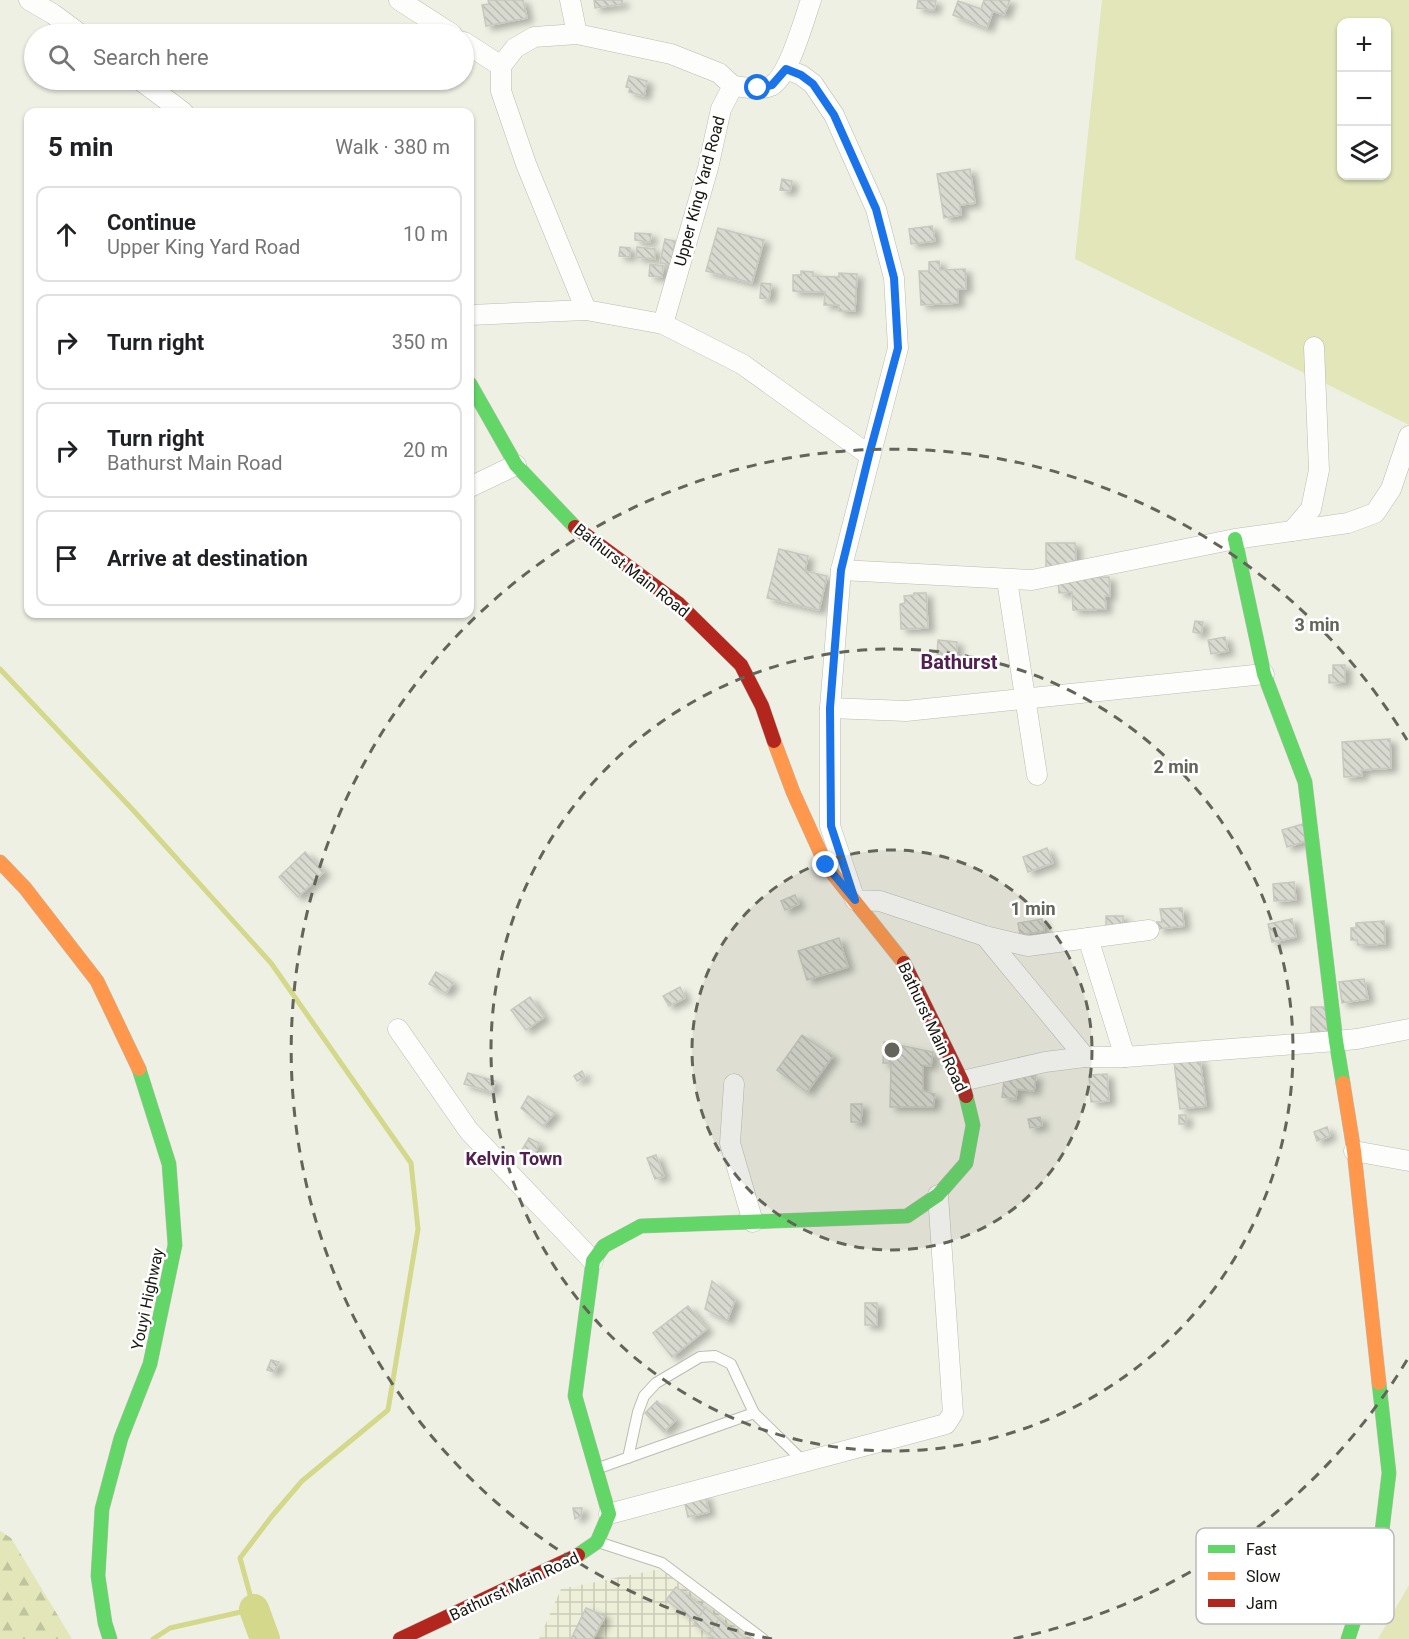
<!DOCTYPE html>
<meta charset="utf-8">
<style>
body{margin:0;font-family:Roboto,sans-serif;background:#f2f2f2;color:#202124}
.controls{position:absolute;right:18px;top:18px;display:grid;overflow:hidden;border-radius:12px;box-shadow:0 2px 4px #0004}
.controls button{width:54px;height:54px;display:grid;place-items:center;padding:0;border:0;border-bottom:2px solid #e0e0e0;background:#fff;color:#202124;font:30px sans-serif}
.stop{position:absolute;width:18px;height:18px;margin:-14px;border:4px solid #1a73e8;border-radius:50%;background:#fff}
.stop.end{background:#1a73e8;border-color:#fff;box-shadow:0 2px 6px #0008}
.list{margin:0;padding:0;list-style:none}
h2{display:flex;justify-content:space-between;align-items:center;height:78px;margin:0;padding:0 24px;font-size:26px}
h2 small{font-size:20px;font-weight:400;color:#757577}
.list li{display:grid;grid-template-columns:39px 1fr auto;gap:18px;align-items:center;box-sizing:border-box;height:96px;margin:0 12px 12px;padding:0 12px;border:2px solid #e0e0e0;border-radius:12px}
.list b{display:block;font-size:22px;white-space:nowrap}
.list p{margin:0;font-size:20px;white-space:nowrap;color:#757577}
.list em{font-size:20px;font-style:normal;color:#757577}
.icon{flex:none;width:33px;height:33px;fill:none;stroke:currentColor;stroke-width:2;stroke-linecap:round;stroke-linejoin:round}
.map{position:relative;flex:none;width:1409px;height:1639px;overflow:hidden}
.search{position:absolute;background:#fff;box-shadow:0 2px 4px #0004;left:24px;top:24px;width:450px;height:66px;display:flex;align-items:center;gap:15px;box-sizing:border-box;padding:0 21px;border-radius:33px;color:#757577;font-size:22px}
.panel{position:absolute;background:#fff;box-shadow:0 2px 4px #0004;left:24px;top:108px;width:450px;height:510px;border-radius:12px}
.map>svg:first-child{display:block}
.industrial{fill:url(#industrial-grid)}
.grass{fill:#e2e6b9;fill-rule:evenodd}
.forest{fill:url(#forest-firs)}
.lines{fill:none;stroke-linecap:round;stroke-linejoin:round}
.stream{stroke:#d3d88b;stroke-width:5}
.river{stroke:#d3d88b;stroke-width:30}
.building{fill:url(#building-back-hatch);stroke:#c7c8bf;stroke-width:1.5;filter:url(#shadow)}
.lane-casing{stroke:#bbbcb2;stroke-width:12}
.street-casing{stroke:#bbbcb2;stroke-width:21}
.fast-casing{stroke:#bbbcb2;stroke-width:15}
.slow-casing{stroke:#bbbcb2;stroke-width:15}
.jam-casing{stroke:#bbbcb2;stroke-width:15}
.lane{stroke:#fdfdfb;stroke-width:10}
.street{stroke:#fdfdfb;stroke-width:20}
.fast{stroke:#63d668;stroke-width:14}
.slow{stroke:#ff974d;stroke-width:14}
.jam{stroke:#b3261e;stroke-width:14}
.route{stroke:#1a73e8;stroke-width:8}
.ring{fill:none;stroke:#63645a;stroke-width:3;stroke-dasharray:10 8}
.labels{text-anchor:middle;stroke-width:5;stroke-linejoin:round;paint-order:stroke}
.street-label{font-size:16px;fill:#171810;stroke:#fff}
.neighbourhood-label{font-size:18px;font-weight:bold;fill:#512050;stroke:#fff}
.quarter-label{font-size:20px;font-weight:bold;fill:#512050;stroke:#fff}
.key{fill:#fff;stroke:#b9bab7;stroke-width:1.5}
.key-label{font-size:16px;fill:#171810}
.centre{fill:#63645a;stroke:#fff;stroke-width:3}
.ring-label{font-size:18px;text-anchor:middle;font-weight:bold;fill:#63645a;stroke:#fff;stroke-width:5;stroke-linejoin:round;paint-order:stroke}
</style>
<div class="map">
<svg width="1409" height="1639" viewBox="0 0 1409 1639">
<defs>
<pattern id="industrial-grid" width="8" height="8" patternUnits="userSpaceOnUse" patternTransform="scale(1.5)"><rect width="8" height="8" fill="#edefd8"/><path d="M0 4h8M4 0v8" fill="none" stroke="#caccb8"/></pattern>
<pattern id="forest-firs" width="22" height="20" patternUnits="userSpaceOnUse" patternTransform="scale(1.5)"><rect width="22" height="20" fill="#e2e6b9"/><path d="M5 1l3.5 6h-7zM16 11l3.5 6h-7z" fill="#c1c59e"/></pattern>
<pattern id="building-back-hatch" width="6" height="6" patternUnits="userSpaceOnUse" patternTransform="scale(1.5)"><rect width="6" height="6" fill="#d8d9cf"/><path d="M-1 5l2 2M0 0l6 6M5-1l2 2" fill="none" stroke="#b9bab1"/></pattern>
<filter id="shadow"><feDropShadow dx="6" dy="4" stdDeviation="3" flood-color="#0004"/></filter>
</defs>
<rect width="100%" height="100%" fill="#eff0e4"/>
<polygon class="industrial" points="660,1569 752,1639 539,1639 561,1589"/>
<g class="grass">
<path d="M1102,0H1409V425L1075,259ZM1342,22H1386V176H1342Z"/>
<polygon points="1409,1585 1409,1639 1378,1639"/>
</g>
<polygon class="forest" points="0,1531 11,1538 72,1639 0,1639"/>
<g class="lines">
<polyline class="stream" points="0,669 133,810 271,963 411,1163 418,1229 388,1410 302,1481 272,1516 240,1558 254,1609 170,1628 153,1639"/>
<polyline class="river" points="254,1609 265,1639"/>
</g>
<g class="building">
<polygon points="488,0 523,0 527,18 486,26 482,5 489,4"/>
<polygon points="594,0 622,0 623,4 595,8"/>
<polygon points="918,0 936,1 934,10 917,8"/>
<polygon points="984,0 1010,0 1004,15 993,11 987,28 953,15 958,1 981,9"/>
<polygon points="629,76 647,81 644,96 629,92 630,88 626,87"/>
<polygon points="970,169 975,203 960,205 961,215 944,218 937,174"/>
<polygon points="782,179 792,181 790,191 780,190"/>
<polygon points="932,226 935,241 911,244 909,229"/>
<polygon points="718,228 764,240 752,283 706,271"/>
<polygon points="635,233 651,234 650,242 635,240"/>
<polygon points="665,239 675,241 671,265 660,263"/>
<polygon points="620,247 630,248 630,257 619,256"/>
<polygon points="637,247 655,249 655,259 636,257"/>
<polygon points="939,261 940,270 965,269 966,289 958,289 958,303 921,305 919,271 929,271 929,262"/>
<polygon points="650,264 663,266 662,277 649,276"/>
<polygon points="801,271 813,272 813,276 839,277 839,273 857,274 855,311 839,311 839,305 824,305 825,292 793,291 793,275 801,275"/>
<polygon points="761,283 771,284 769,299 760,298"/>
<polygon points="1046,543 1075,543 1076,567 1046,568"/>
<polygon points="779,549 808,556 805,571 827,576 819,610 767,598"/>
<polygon points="1109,577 1110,596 1105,596 1106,609 1073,610 1072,592 1059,593 1058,579"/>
<polygon points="914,593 926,593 928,628 901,629 900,604 905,603 904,596 914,595"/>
<polygon points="1195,621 1203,622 1201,634 1193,632"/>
<polygon points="1225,637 1228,651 1211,654 1208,640"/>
<polygon points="938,640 957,642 956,656 937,654"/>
<polygon points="1333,665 1345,665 1345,682 1329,683 1329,675 1333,675"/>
<polygon points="1390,739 1391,768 1361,770 1362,776 1344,777 1342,742"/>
<polygon points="1303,824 1309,840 1287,847 1282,830"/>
<polygon points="1047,848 1053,863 1028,872 1023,857"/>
<polygon points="305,852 324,872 298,897 279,877"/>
<polygon points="1294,882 1296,900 1274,901 1273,884"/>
<polygon points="795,895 799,904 785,910 781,901"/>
<polygon points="1182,908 1184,926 1158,929 1157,922 1162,922 1160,909"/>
<rect x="1106" y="916" width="17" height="10"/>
<polygon points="1042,919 1044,931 1020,935 1018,923"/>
<polygon points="1292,919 1296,937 1272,942 1268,924"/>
<polygon points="1384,921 1385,944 1358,945 1357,940 1351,940 1351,928 1356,928 1356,923"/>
<polygon points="839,938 848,967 807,980 798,951"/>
<polygon points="436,972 453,983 446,993 429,984"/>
<polygon points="1364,979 1368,999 1342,1003 1339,982"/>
<polygon points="680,987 685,998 669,1006 663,996"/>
<polygon points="530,997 544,1017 526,1030 511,1010"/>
<polygon points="1311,1007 1329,1007 1330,1032 1311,1032"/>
<polygon points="802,1035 833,1056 807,1092 777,1070"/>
<polygon points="884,1042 933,1052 931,1066 923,1065 923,1091 935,1094 933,1107 890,1107 891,1063 883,1063"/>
<polygon points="1200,1059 1206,1106 1180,1109 1174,1062"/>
<polygon points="582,1071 585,1077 577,1081 574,1076"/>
<polygon points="468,1073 495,1081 492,1092 464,1084"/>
<polygon points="1013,1073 1036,1076 1034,1091 1017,1089 1016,1099 1002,1097 1004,1080 1012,1081"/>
<polygon points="1107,1074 1109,1101 1091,1102 1089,1075"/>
<polygon points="528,1096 555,1113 543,1126 521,1108"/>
<polygon points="851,1104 862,1104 861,1122 851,1122"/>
<rect x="1179" y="1115" width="7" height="9"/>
<polygon points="1040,1117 1042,1126 1030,1128 1028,1119"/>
<polygon points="1327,1127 1330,1136 1317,1141 1314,1132"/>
<polygon points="529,1138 539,1143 533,1160 520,1153"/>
<polygon points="656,1155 664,1176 655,1179 647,1158"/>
<polygon points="712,1281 735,1300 727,1321 705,1309"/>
<rect x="865" y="1303" width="12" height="22"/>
<polygon points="688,1306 707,1329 672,1357 653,1333"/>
<polygon points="271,1360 279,1362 274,1372 267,1370"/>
<polygon points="657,1401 676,1420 664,1432 645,1413"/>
<polygon points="705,1495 709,1512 688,1517 684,1500"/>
<polygon points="573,1508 582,1508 581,1516 575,1519"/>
<polygon points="676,1587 705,1608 696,1622 666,1600"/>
<polygon points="586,1608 605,1616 593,1639 571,1639"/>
<polygon points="705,1608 719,1619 709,1634 694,1624"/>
<polygon points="719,1619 746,1639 716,1639 709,1634"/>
</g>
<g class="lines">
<g class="lane-casing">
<g id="lane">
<polyline points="628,1458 638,1412 644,1396 656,1383 700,1357 715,1356 731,1364 754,1413"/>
<polyline points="596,1469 754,1413 804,1462"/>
<polyline points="598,1542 662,1563 763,1639"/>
</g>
</g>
<g class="street-casing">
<g id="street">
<polyline points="29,0 53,14 80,34"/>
<polyline points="399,0 452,34"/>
<polyline points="570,0 577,34"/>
<polyline points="464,42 501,66"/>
<polyline points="786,69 801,75 813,84 834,115 876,209 894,278 898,348 841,570 830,708 830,826 855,900 880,901 985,936 1028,946 1149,930"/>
<polyline points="140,80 183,112"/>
<polyline points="586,310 526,164 501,91 501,66 515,48 534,37 577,34 671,54 719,73 733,86"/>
<polyline points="470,315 586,310 663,324 742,364 869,455"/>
<path d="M663,324L708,168L721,109L733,86C744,87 760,91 771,86C789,77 804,19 811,0"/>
<polyline points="470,487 516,465"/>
<polyline points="1292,531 1311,509 1319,470 1314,347"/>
<polyline points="841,570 1032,580 1235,539 1348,523 1375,513 1391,489 1409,436"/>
<polyline points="1007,580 1037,775"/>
<polyline points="830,708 906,711 1264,674"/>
<polyline points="985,936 1085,1057"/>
<polyline points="1088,938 1125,1057"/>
<polyline points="398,1029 469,1131 593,1261"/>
<polyline points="962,1081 1045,1062 1085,1057 1125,1057 1336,1041 1357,1039 1409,1029"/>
<polyline points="734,1084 730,1143 753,1222"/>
<polyline points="1354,1151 1409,1161"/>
<polyline points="609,1514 946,1424 953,1413 938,1195"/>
</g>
</g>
<g class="fast-casing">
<g id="fast">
<polyline points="470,384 516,465 575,527"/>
<polyline points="1235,539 1264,674 1305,782 1336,1041 1343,1083"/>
<polyline points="578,1555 597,1542 609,1514 575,1396 593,1261 604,1246 641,1226 907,1216 938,1195 966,1163 973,1125 966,1096"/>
<polyline points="110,1639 105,1623 98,1576 102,1509 121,1438 150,1364 175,1245 169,1164 139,1069"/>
<polyline points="1348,1639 1381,1539 1389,1473 1379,1383"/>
</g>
</g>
<g class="slow-casing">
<g id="slow">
<polyline points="774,741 793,792 826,865 904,963"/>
<polyline points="0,862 25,888 97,981 139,1069"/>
<polyline points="1343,1083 1354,1151 1379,1383"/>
</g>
</g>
<g class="jam-casing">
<g id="jam">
<polyline points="575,527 679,604 741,665 762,706 774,741"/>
<polyline points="904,963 962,1081 966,1096"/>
<polyline points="400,1639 578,1555"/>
</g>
</g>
<use href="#lane" class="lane"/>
<use href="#street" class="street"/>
<use href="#fast" class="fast"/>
<use href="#slow" class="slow"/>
<use href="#jam" class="jam"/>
</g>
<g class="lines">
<polyline class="route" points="758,88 772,85 786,69 801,75 813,84 834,115 876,209 894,278 898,348 869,455 841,570 830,708 831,826 855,900 826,865"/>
</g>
<circle cx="892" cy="1050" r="200" fill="#63645a" fill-opacity=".12"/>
<g class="ring">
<circle cx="892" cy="1050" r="200"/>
<circle cx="892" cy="1050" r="401"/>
<path d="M1407 1360A601 601 0 0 1 1012 1639M772 1639A601 601 0 1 1 1407 740"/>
</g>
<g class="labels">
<g class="street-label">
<text transform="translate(699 191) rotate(-75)" y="6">Upper King Yard Road</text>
<text transform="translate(632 570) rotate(38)" y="6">Bathurst Main Road</text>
<text transform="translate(933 1027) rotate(65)" y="6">Bathurst Main Road</text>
<text transform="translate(147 1299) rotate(-78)" y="6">Youyi Highway</text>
<text transform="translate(514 1586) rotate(-25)" y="6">Bathurst Main Road</text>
</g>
<g class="neighbourhood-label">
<text x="514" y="1165">Kelvin Town</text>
</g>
<g class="quarter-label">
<text x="959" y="669">Bathurst</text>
</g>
</g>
<rect x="1196" y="1528" width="198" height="96" rx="9" class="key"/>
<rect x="1208" y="1545" width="27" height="8" fill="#63d668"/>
<rect x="1208" y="1572" width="27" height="8" fill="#ff974d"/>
<rect x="1208" y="1599" width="27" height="8" fill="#b3261e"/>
<g class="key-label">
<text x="1246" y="1555">Fast</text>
<text x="1246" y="1582">Slow</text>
<text x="1246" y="1609">Jam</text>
</g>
<circle cx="892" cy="1050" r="9" class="centre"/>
<g class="ring-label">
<text x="1317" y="631">3 min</text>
<text x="1176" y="773">2 min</text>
<text x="1033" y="915">1 min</text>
</g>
</svg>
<div class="controls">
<button>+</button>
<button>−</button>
<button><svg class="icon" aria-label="layers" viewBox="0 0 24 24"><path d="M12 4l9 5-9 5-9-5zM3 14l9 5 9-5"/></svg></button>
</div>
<div class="stop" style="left:758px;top:88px"></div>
<div class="stop end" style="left:826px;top:865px"></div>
<div class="search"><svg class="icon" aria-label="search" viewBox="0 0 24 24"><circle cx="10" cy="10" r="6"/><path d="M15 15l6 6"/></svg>Search here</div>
<section class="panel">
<h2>5 min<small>Walk · 380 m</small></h2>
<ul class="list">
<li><svg class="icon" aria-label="ahead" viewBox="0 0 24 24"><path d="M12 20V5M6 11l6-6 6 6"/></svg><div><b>Continue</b><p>Upper King Yard Road</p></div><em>10 m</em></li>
<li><svg class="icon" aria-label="right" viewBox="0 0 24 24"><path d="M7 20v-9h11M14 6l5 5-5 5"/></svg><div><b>Turn right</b></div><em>350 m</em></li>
<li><svg class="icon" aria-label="right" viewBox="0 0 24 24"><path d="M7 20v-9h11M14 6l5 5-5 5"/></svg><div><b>Turn right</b><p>Bathurst Main Road</p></div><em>20 m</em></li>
<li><svg class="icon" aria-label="arrive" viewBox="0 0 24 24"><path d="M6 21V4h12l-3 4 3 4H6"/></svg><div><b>Arrive at destination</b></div></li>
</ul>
</section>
</div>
